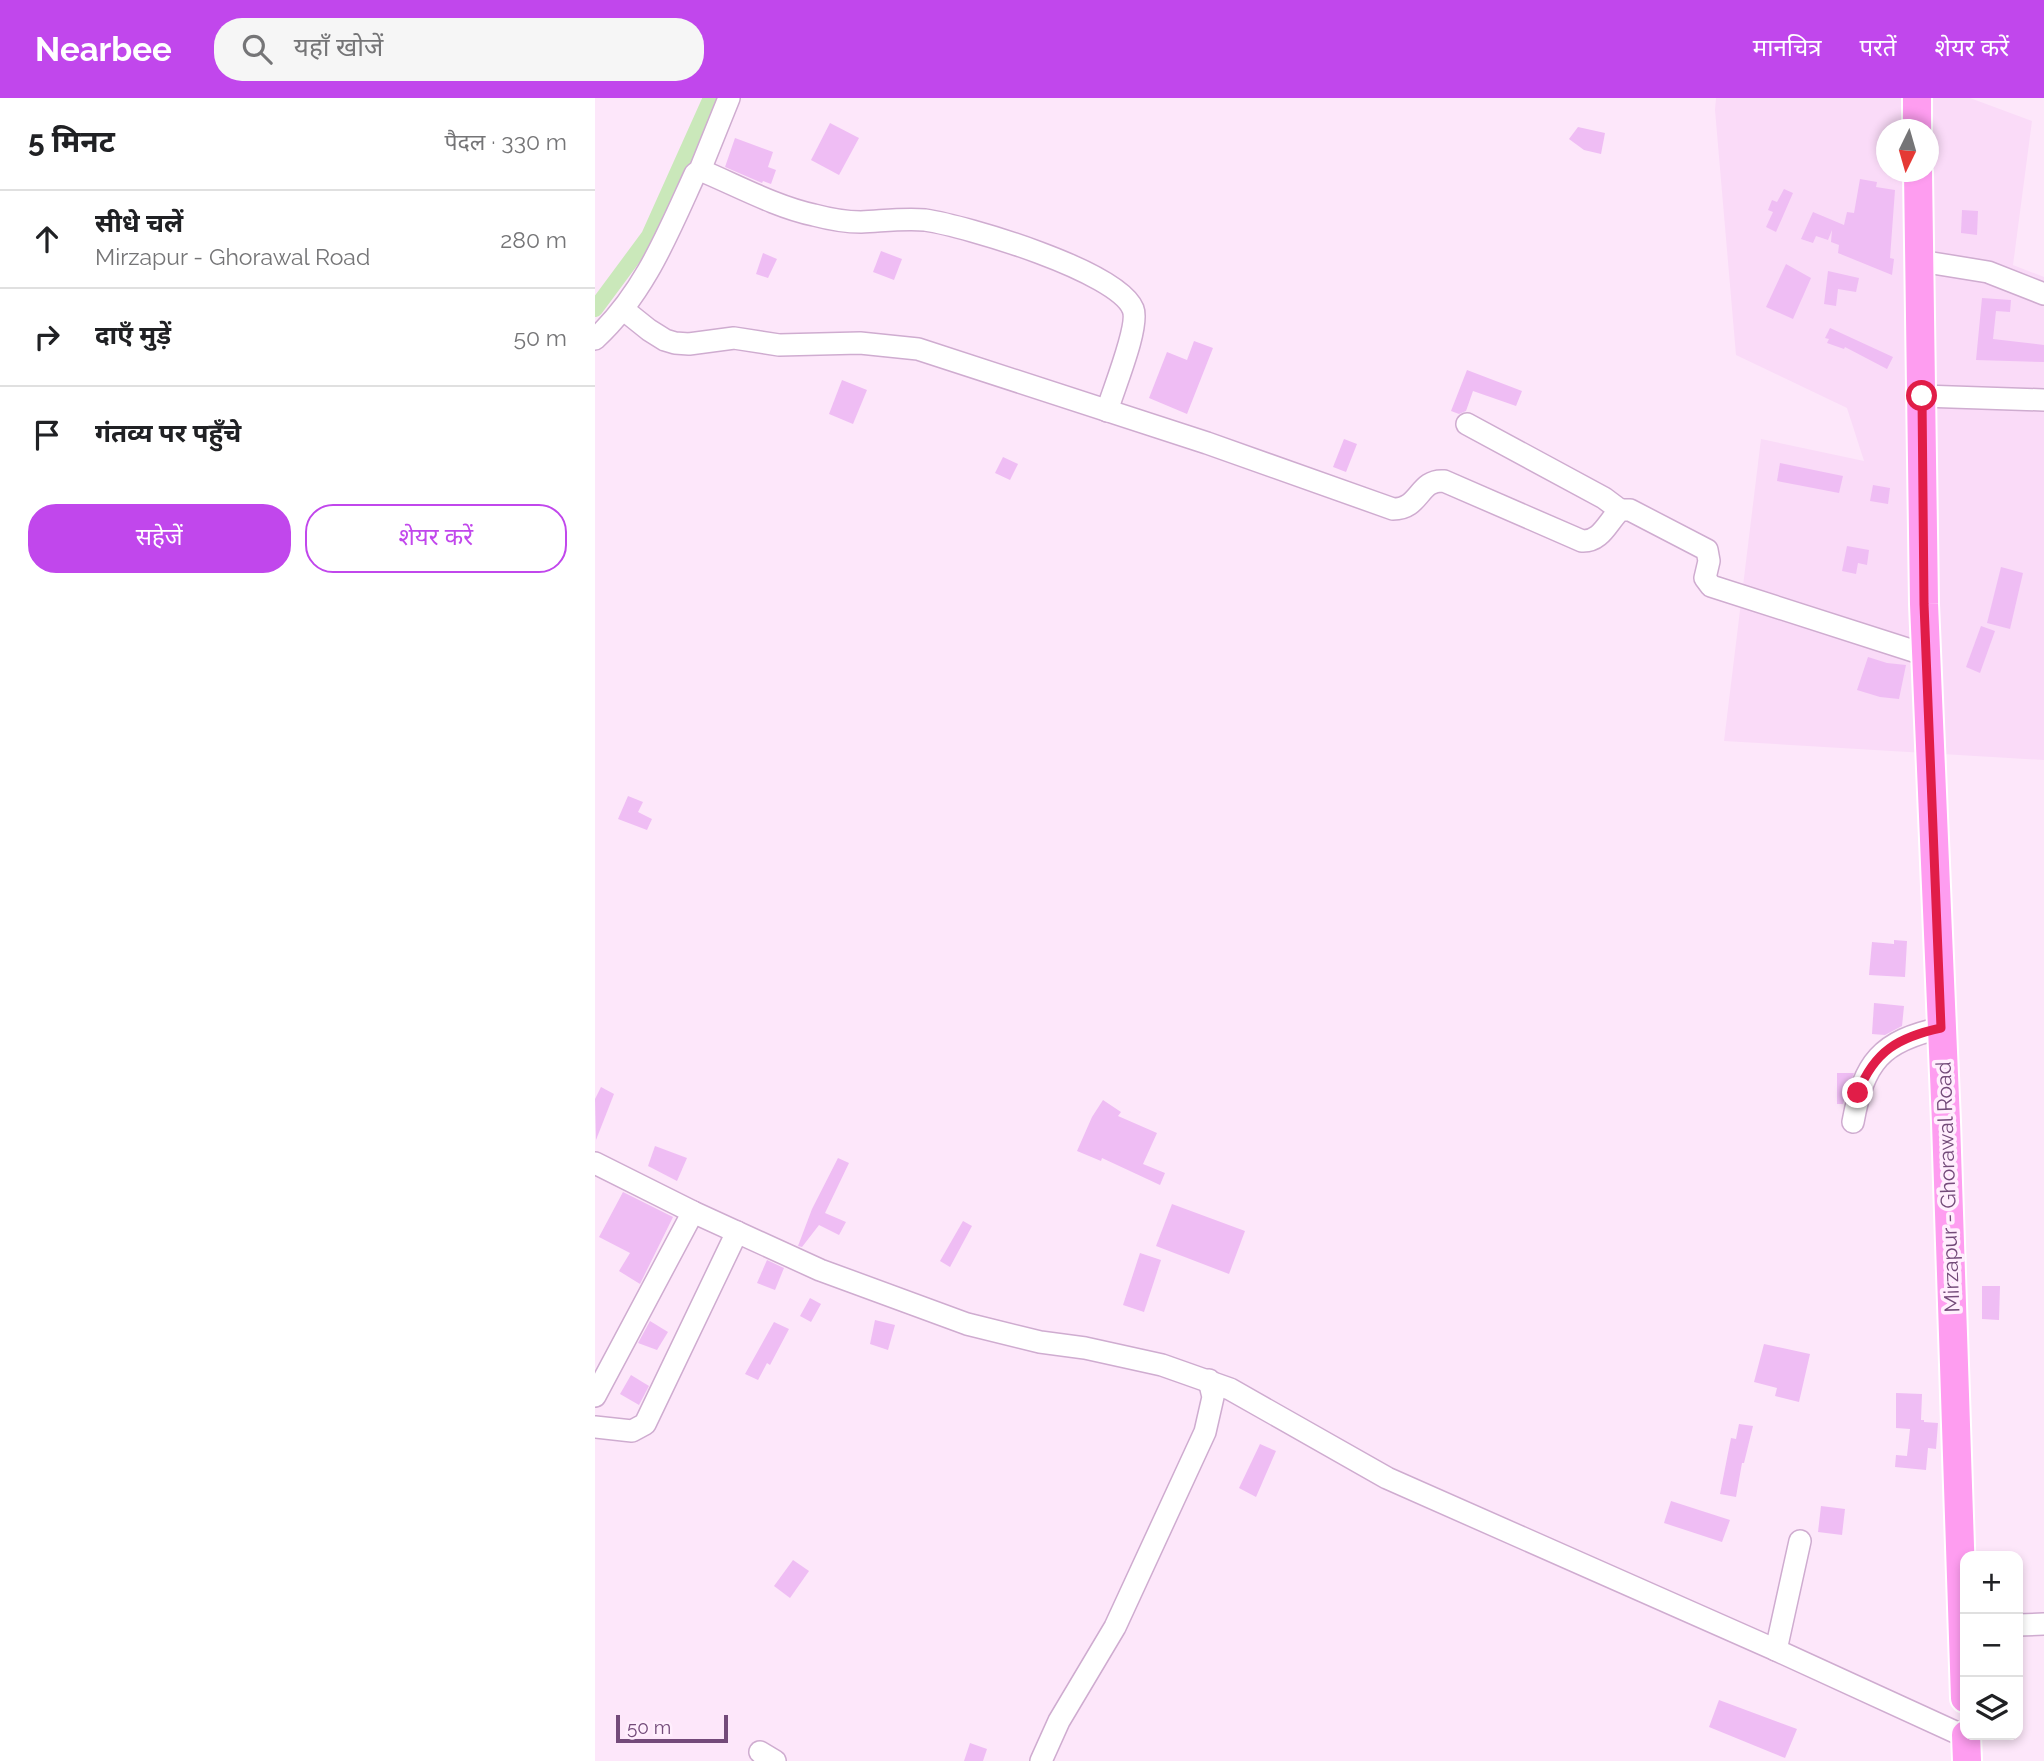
<!DOCTYPE html>
<html lang="hi">
<meta charset="utf-8">
<style>
body{margin:0;font-family:Raleway,"Noto Sans Devanagari",sans-serif;background:#f6f6f6;color:#202124}
.controls{position:absolute;right:21px;bottom:21px;display:grid;overflow:hidden;border-radius:14px;box-shadow:0 4px 10px #0003}
.controls button{width:63px;height:63px;display:grid;place-items:center;padding:0;border:0;border-bottom:2px solid #e0e0e0;background:#fff;color:#202124;font:35px sans-serif}
.compass{position:absolute;left:1281px;top:21px;width:63px;height:63px;border-radius:50%;background:#fff;box-shadow:0 4px 10px #0003;rotate:185deg}
.scale{position:absolute;left:21px;bottom:18px;width:112px;box-sizing:border-box;padding-left:7px;border:4px solid #734a79;border-top:0;font-size:19px;line-height:24px;white-space:nowrap;color:#734a79;-webkit-text-stroke:5px #ffeefd;paint-order:stroke}
.stop{position:absolute;width:21px;height:21px;margin:-16px;border:5px solid #e11d48;border-radius:50%;background:#fff}
.stop.end{background:#e11d48;border-color:#fff;box-shadow:0 2px 7px #0008}
.list{margin:0;padding:0;list-style:none}
h2{display:flex;justify-content:space-between;align-items:center;height:91px;margin:0;padding:0 28px;font-size:30px}
h2 small{font-size:23px;font-weight:400;color:#757577}
.list li{display:grid;grid-template-columns:46px 1fr auto;gap:21px;align-items:center;box-sizing:border-box;height:98px;padding:0 28px;border-top:2px solid #e0e0e0}
.list b{display:block;font-size:26px;white-space:nowrap}
.list p{margin:0;font-size:23px;white-space:nowrap;color:#757577}
.list em{font-size:23px;font-style:normal;color:#757577}
.actions{display:flex;gap:14px;padding:21px 28px}
.actions a{flex:1;padding:16px 0;border:2px solid #c147ec;border-radius:28px;text-align:center;font-size:24px;color:#c147ec}
.actions .main{background:#c147ec;color:#fff}
.icon{flex:none;width:38px;height:38px;fill:none;stroke:currentColor;stroke-width:2;stroke-linecap:round;stroke-linejoin:round}
.map{position:relative;flex:none;width:1449px;height:1663px;overflow:hidden}
header{display:flex;align-items:center;gap:42px;box-sizing:border-box;height:98px;padding:0 35px;background:#c147ec;color:#fff}
header strong{font-size:33px}
nav{display:flex;gap:38px;margin-inline-start:auto;font-size:24px}
.search{width:490px;height:63px;background:#f6f6f6;display:flex;align-items:center;gap:18px;box-sizing:border-box;padding:0 24px;border-radius:28px;color:#757577;font-size:26px}
main{display:flex}
aside{flex:1;background:#fff}
.map>svg:first-child{display:block}
.residential{fill:#fadbf8;fill-rule:evenodd}
.lines{fill:none;stroke-linecap:round;stroke-linejoin:round}
.canal{stroke:#cae8ba;stroke-width:16}
.building{fill:#efbdf4}
.minor-casing{stroke:#cfacd0;stroke-width:24}
.major-casing{stroke:#fff;stroke-width:32}
.minor{stroke:#fff;stroke-width:21}
.major{stroke:#fe9df0;stroke-width:28}
.route{stroke:#e11d48;stroke-width:9}
.labels{text-anchor:middle;stroke-width:7;stroke-linejoin:round;paint-order:stroke}
.street-label{font-size:21px;fill:#734a79;stroke:#ffeefd}
</style>
<header>
<strong>Nearbee</strong>
<div class="search"><svg class="icon" aria-label="search" viewBox="0 0 24 24"><circle cx="10" cy="10" r="6"/><path d="M15 15l6 6"/></svg>यहाँ खोजें</div>
<nav><a>मानचित्र</a><a>परतें</a><a>शेयर करें</a></nav>
</header>
<main>
<aside>
<h2>5 मिनट<small>पैदल · 330 m</small></h2>
<ul class="list">
<li><svg class="icon" aria-label="ahead" viewBox="0 0 24 24"><path d="M12 20V5M6 11l6-6 6 6"/></svg><div><b>सीधे चलें</b><p>Mirzapur - Ghorawal Road</p></div><em>280 m</em></li>
<li><svg class="icon" aria-label="right" viewBox="0 0 24 24"><path d="M7 20v-9h11M14 6l5 5-5 5"/></svg><div><b>दाएँ मुड़ें</b></div><em>50 m</em></li>
<li><svg class="icon" aria-label="arrive" viewBox="0 0 24 24"><path d="M6 21V4h12l-3 4 3 4H6"/></svg><div><b>गंतव्य पर पहुँचे</b></div></li>
</ul>
<div class="actions"><a class="main">सहेजें</a><a>शेयर करें</a></div>
</aside>
<div class="map">
<svg width="1449" height="1663" viewBox="0 0 1449 1663">
<rect width="100%" height="100%" fill="#fde7fa"/>
<path class="residential" d="M1121,0H1375L1437,23L1418,167L1449,179V662L1129,643L1166,341L1269,363L1252,310L1141,257L1120,12ZM1292,32H1334V74H1292Z"/>
<g class="lines">
<polyline class="canal" points="0,211 54,138 116,0"/>
</g>
<g class="building">
<polygon points="235,25 264,40 244,77 216,62"/>
<polygon points="983,29 1010,35 1006,56 989,52 974,41"/>
<polygon points="140,40 178,54 173,69 181,72 176,86 168,83 167,85 130,69"/>
<polygon points="1265,81 1282,84 1281,89 1300,92 1295,160 1299,161 1297,177 1243,155 1244,147 1236,144 1237,132 1233,142 1221,138 1218,145 1206,141 1218,114 1249,127 1252,114 1259,115"/>
<polygon points="1189,91 1198,95 1181,134 1171,129 1178,114 1173,112 1177,102 1182,104"/>
<polygon points="1367,112 1383,113 1382,137 1366,135"/>
<polygon points="286,153 307,161 299,182 278,174"/>
<polygon points="168,155 182,161 173,180 161,176"/>
<polygon points="1191,166 1216,180 1198,221 1171,209"/>
<polygon points="1233,173 1264,180 1261,194 1243,191 1241,208 1229,206"/>
<polygon points="1387,200 1416,202 1415,214 1401,213 1398,241 1449,247 1449,264 1381,262"/>
<polygon points="1235,230 1298,259 1292,271 1250,249 1249,251 1232,245 1234,241 1230,240"/>
<polygon points="599,243 618,250 592,316 554,300 572,254 592,262"/>
<polygon points="872,272 927,293 921,308 878,293 871,313 864,316 856,313"/>
<polygon points="247,282 272,292 258,326 234,316"/>
<polygon points="749,341 762,346 751,374 738,369"/>
<polygon points="408,359 423,366 415,382 400,375"/>
<polygon points="1185,365 1248,378 1244,395 1182,383"/>
<polygon points="1278,387 1295,390 1293,406 1275,403"/>
<polygon points="1252,448 1274,452 1272,467 1263,465 1261,476 1247,473"/>
<polygon points="1406,469 1428,475 1415,531 1392,525"/>
<polygon points="1386,528 1400,533 1385,575 1371,569"/>
<polygon points="1273,559 1292,565 1311,567 1304,601 1285,599 1262,592"/>
<polygon points="33,698 48,704 43,714 57,721 52,732 23,721"/>
<polygon points="1299,842 1312,843 1310,879 1274,877 1277,844 1299,846"/>
<polygon points="1279,905 1309,908 1307,928 1290,937 1277,936"/>
<polygon points="1242,975 1259,975 1248,1006 1242,1006"/>
<polygon points="6,989 19,996 1,1042 0,1001"/>
<polygon points="508,1002 526,1014 523,1018 562,1035 548,1066 570,1075 565,1087 507,1060 506,1063 482,1053 497,1019"/>
<polygon points="60,1048 92,1060 82,1083 53,1068"/>
<polygon points="243,1060 254,1065 230,1115 251,1124 244,1137 224,1127 207,1149 203,1148 217,1111"/>
<polygon points="28,1094 78,1119 45,1186 24,1173 35,1155 4,1139"/>
<polygon points="577,1106 650,1133 634,1176 561,1148"/>
<polygon points="368,1123 377,1128 355,1169 345,1163"/>
<polygon points="545,1155 566,1162 549,1214 528,1207"/>
<polygon points="172,1162 189,1170 180,1192 162,1185"/>
<polygon points="1387,1188 1405,1188 1404,1222 1387,1221"/>
<polygon points="215,1200 226,1206 216,1224 205,1218"/>
<polygon points="280,1222 300,1227 293,1252 275,1246"/>
<polygon points="55,1223 73,1234 62,1252 43,1245"/>
<polygon points="179,1224 194,1231 175,1267 172,1265 163,1282 150,1276"/>
<polygon points="1169,1246 1215,1256 1204,1304 1180,1298 1182,1290 1159,1284"/>
<polygon points="36,1277 54,1288 44,1307 25,1296"/>
<polygon points="1301,1295 1327,1296 1326,1322 1329,1322 1329,1324 1343,1325 1341,1351 1333,1350 1331,1372 1300,1369 1301,1357 1312,1358 1315,1331 1301,1330"/>
<polygon points="1144,1326 1158,1328 1149,1365 1147,1365 1141,1399 1125,1396 1136,1340 1141,1341"/>
<polygon points="665,1346 681,1353 661,1399 644,1390"/>
<polygon points="1076,1403 1135,1422 1127,1444 1069,1425"/>
<polygon points="1226,1408 1250,1411 1247,1437 1223,1434"/>
<polygon points="198,1462 214,1473 195,1500 179,1488"/>
<polygon points="1124,1602 1202,1631 1190,1660 1114,1629"/>
<polygon points="375,1645 392,1651 388,1663 369,1663"/>
</g>
<g class="lines">
<g class="minor-casing">
<g id="minor">
<path d="M105,72C141,87 181,109 219,117C234,121 251,124 266,124C288,123 309,120 330,122C371,128 523,173 538,211C545,228 518,292 512,313"/>
<polyline points="1325,163 1393,174 1449,196"/>
<path d="M29,212L54,232L70,242L80,245L94,246L139,240L184,247L265,245L323,251L612,345L798,411C826,411 823,381 849,383L987,443C1006,444 1012,425 1025,412H1035L1112,452L1114,463L1110,480L1116,488L1331,557"/>
<path d="M0,241C49,196 73,135 100,76L105,72L134,0"/>
<polyline points="1327,298 1449,302"/>
<polyline points="872,326 1009,400 1025,412"/>
<path d="M1258,1024C1269,964 1286,943 1346,930"/>
<polyline points="0,1065 98,1114 225,1172 372,1226 445,1244 490,1250 567,1267 635,1291 792,1380 1181,1552 1371,1639"/>
<polyline points="0,1298 98,1114"/>
<polyline points="0,1329 37,1333 50,1326 142,1134"/>
<polyline points="1423,1527 1449,1526"/>
<polyline points="1181,1552 1205,1443"/>
<polyline points="165,1654 180,1663"/>
<polyline points="446,1663 464,1623 520,1529 610,1334 618,1299 614,1282"/>
</g>
</g>
<g class="major-casing">
<g id="major">
<polyline points="1322,0 1322,32"/>
<polyline points="1323,74 1329,506 1351,1024 1370,1600"/>
<polyline points="1371,1637 1372,1663"/>
</g>
</g>
<use href="#minor" class="minor"/>
<use href="#major" class="major"/>
</g>
<g class="lines">
<path class="route" d="M1263,995C1279,953 1304,939 1346,930L1329,506L1327,298"/>
</g>
<g class="labels">
<g class="street-label">
<text transform="translate(1353 1089) rotate(-92)" y="7">Mirzapur - Ghorawal Road</text>
</g>
</g>
</svg>
<div class="controls">
<button>+</button>
<button>−</button>
<button><svg class="icon" aria-label="layers" viewBox="0 0 24 24"><path d="M12 4l9 5-9 5-9-5zM3 14l9 5 9-5"/></svg></button>
</div>
<svg class="compass" viewBox="-18 -18 36 36"><path d="M0-13l5 13h-10z" fill="#e53935"/><path d="M0 13l5-13h-10z" fill="#757577"/></svg>
<div class="scale">50 m</div>
<div class="stop" style="left:1327px;top:298px"></div>
<div class="stop end" style="left:1263px;top:995px"></div>
</div>
</main>
